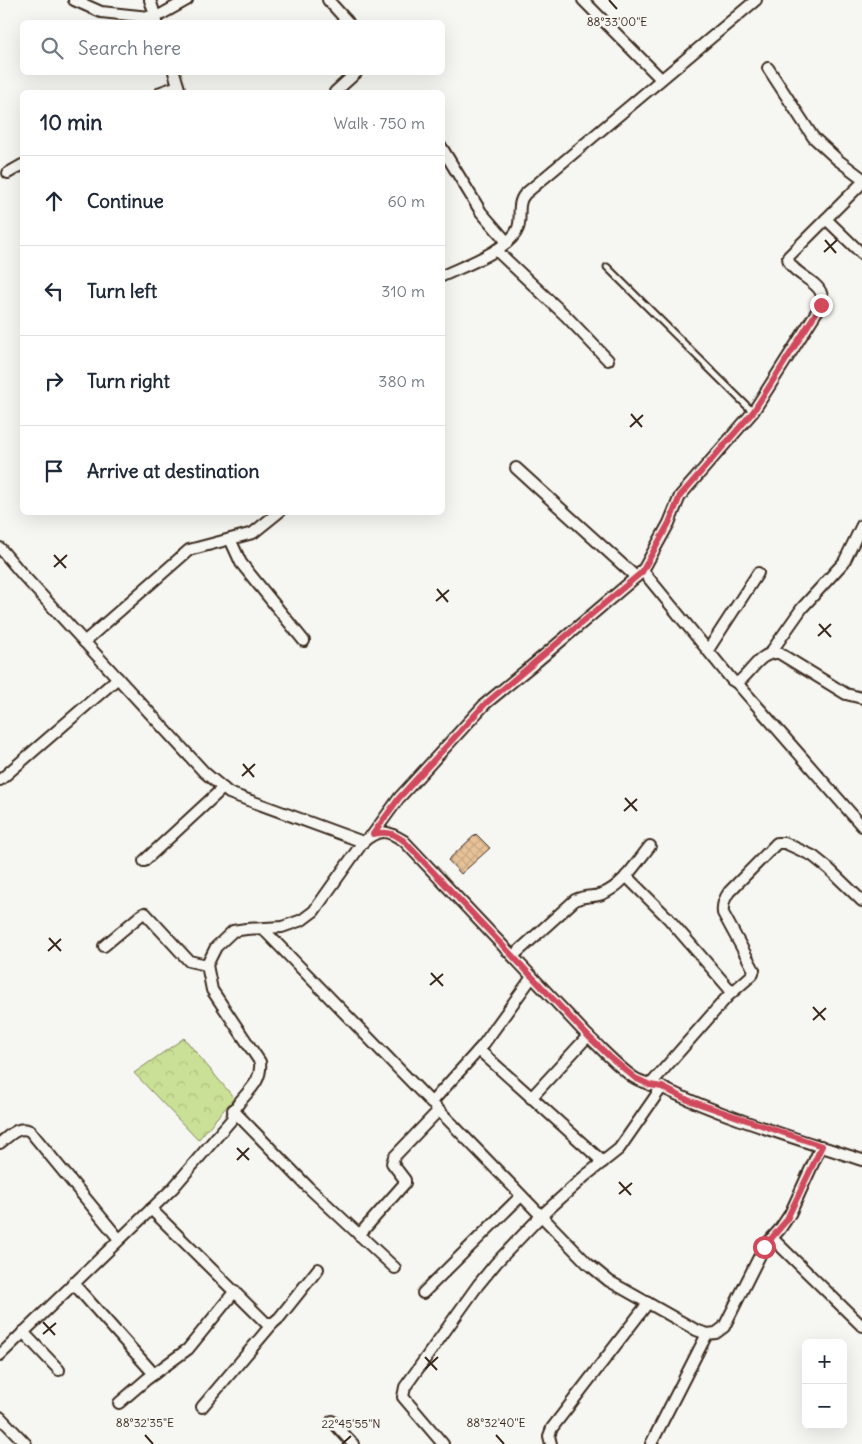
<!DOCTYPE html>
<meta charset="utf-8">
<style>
body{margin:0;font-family:Delius,sans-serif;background:#f2f2f3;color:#1f2937}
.controls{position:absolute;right:15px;bottom:15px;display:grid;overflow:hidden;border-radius:8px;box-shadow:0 5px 20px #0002}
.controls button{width:45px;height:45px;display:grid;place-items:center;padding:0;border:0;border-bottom:1px solid #e0e1e3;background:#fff;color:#1f2937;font:25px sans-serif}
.stop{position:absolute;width:15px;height:15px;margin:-11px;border:4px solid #d1495b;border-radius:50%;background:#fff}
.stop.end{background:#d1495b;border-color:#fff;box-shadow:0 1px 5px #0008}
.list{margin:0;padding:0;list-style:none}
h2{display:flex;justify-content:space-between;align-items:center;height:65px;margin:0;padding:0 20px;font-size:21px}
h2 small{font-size:16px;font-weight:400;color:#747a83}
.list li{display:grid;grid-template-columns:32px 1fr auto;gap:15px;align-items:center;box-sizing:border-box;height:90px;padding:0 20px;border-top:1px solid #e0e1e3}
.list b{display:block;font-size:19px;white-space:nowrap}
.list em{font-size:16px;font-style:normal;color:#747a83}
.icon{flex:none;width:28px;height:28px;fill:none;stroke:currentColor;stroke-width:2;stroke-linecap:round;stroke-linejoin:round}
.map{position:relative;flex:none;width:862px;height:1444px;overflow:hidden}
.search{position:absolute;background:#fff;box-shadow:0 5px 20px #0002;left:20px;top:20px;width:425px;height:55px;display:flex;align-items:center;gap:12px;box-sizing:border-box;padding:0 18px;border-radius:8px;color:#747a83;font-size:19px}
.panel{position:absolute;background:#fff;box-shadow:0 5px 20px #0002;left:20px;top:90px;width:425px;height:425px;border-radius:8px}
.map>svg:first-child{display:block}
.park{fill:url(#park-crowns);stroke:#82855a}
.building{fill:url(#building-cross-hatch);stroke:#3b2a1e}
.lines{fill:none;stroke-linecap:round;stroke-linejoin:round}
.lane-casing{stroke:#3b2a1e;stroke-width:9}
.street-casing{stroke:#3b2a1e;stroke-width:14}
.lane{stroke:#f6f6f2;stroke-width:5}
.street{stroke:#f6f6f2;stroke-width:10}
.route{stroke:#d1495b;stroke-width:6}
.ticks{fill:none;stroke:#3b2a1e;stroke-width:2}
.ticks-label{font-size:12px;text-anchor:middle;fill:#3b2a1e;stroke:#f6f6f2;stroke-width:5;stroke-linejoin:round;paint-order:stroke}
</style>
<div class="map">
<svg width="862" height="1444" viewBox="0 0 862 1444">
<defs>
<pattern id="park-crowns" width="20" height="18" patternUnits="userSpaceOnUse" patternTransform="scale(1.25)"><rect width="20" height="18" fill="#cae096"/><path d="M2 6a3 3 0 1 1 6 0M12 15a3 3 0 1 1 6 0" fill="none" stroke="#aec081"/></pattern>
<pattern id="building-cross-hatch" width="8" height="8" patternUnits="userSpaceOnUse" patternTransform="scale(1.25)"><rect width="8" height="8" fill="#e7c298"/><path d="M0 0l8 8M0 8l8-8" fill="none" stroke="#c7a783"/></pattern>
</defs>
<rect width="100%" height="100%" fill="#f6f6f2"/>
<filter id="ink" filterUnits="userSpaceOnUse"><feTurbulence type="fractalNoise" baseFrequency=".02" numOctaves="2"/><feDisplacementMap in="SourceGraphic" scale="10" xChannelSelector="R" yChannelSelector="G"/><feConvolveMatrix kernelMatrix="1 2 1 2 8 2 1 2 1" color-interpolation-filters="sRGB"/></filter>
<g filter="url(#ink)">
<polygon class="park" points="184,1038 234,1098 198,1140 134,1073"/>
<polygon class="building" points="476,834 490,848 461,874 448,860"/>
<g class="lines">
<g class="lane-casing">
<polyline id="lane" points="607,267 753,412"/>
</g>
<g class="street-casing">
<g id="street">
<polyline points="74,0 101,12 149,17 156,22"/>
<polyline points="150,0 156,18"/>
<polyline points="328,0 348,22"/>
<polyline points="583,0 661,79"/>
<polyline points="153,19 187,0"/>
<polyline points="768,68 813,137 838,160 862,178"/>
<polyline points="174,72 180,92"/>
<polyline points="161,92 178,86"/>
<polyline points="335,92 357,72"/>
<polyline points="442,148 481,212 507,242"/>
<polyline points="8,173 22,165"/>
<polyline points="826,219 862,254"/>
<polyline points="496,250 566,316 608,360"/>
<path d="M442,276C463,266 510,250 518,228C522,217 516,204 525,194L756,0"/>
<polyline points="516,468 636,577"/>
<polyline points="230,539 241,563 304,641"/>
<path d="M0,548L22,574L204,772L229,793L363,842C380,828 387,830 404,841L588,1036C603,1050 617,1066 633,1077C643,1084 655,1084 665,1089C728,1119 796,1138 862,1160"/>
<path d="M642,570L732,680L737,683C752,673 759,651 779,653L846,694L862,698"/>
<polyline points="84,642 189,550 253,533 279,512"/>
<polyline points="708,650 758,573"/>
<polyline points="771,652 802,608 844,562 862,525"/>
<polyline points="737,683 862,826"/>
<polyline points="0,780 118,678"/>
<path d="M373,834L399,798L485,704L535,663L642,572L669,523L680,496L753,412L821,305C821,301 823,297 821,293C817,280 788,272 788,257L862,183"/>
<polyline points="144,861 223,788"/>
<polyline points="626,876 668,918 732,992"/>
<polyline points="263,929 587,1263 609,1281 696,1330 707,1334 716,1333 724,1327 764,1247 780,1229 790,1214 821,1146"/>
<polyline points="104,946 141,915 145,913 189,961 207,965"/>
<path d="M513,956L575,900C587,894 593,898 602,894C623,886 637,862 650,846"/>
<polyline points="479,1050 603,1162"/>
<path d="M650,1085L728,996L752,975L754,970L723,913C722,905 724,899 729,892L777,843H785L813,856L828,868L862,901"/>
<polyline points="531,1098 588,1036"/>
<polyline points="431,1103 483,1045 532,977"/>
<polyline points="233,1110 308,1187 395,1268"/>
<path d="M0,1143C9,1136 18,1125 30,1131L119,1239"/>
<polyline points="151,1209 266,1323 273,1323 279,1318 318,1269"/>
<polyline points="359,1235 405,1183 405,1180 392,1163 394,1157 438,1111"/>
<polyline points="772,1238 862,1326"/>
<polyline points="73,1283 154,1374"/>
<polyline points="423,1293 521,1196"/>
<polyline points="23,1332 59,1370"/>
<path d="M0,1355L173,1188L232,1119C235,1096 263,1089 260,1062L212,990L207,965L216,947L233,931L246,929L282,927L302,920L314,911L363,842"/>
<polyline points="119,1403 147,1379 188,1349 235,1291"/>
<polyline points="202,1407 273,1323"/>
<polyline points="0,1417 26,1444"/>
<polyline points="332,1421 353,1444"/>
<polyline points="443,1444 403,1397 405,1387 478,1285 496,1263 541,1216 585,1176 619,1149 662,1087"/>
<polyline points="551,1444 549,1436 552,1428 648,1303"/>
<polyline points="651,1444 707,1334"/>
</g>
</g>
<use href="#lane" class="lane"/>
<use href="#street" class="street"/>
</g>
</g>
<g class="lines" filter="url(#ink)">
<path class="route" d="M764,1247L786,1221L822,1146L688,1100L662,1087L650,1085L635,1078L610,1057L588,1036L404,841C393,833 387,831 373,834L399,798L485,704L642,572L669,523L680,496L753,412L821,305"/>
</g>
<path class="ticks" d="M609,0L617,9M825,240L836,253M824,252L837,240M631,414L642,427M630,427L643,415M54,555L66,568M54,567L67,555M437,589L448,602M436,601L449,590M819,624L831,637M818,636L831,624M243,764L254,777M242,776L255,764M625,798L637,811M624,811L637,799M49,938L61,951M48,951L61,939M431,973L443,986M430,985L443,974M813,1007L825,1020M813,1020L826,1008M237,1148L249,1160M237,1160L249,1148M619,1182L631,1195M619,1194L632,1183M43,1322L55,1335M43,1334L56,1323M425,1357L437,1370M425,1369L438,1357M145,1435L153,1444M496,1435L504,1444M342,1444L351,1436"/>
<g class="ticks-label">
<text x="617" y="26">88°33'00"E</text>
<text x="145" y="1427">88°32'35"E</text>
<text x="496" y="1427">88°32'40"E</text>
<text x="351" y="1428">22°45'55"N</text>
</g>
</svg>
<div class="controls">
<button>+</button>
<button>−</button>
</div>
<div class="stop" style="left:764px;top:1247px"></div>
<div class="stop end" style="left:821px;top:305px"></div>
<div class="search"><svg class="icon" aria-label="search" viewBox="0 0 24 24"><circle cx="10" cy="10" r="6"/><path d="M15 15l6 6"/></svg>Search here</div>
<section class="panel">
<h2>10 min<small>Walk · 750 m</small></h2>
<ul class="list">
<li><svg class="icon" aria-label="ahead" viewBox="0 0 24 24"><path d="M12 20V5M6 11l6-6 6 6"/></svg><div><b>Continue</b></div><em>60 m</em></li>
<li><svg class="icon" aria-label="left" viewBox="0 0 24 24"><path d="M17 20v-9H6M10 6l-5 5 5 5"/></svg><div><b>Turn left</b></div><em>310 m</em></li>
<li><svg class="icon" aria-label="right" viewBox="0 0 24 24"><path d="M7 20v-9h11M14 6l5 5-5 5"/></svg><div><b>Turn right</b></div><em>380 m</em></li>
<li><svg class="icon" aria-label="arrive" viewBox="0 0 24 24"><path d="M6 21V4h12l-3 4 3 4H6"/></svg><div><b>Arrive at destination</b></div></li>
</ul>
</section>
</div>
